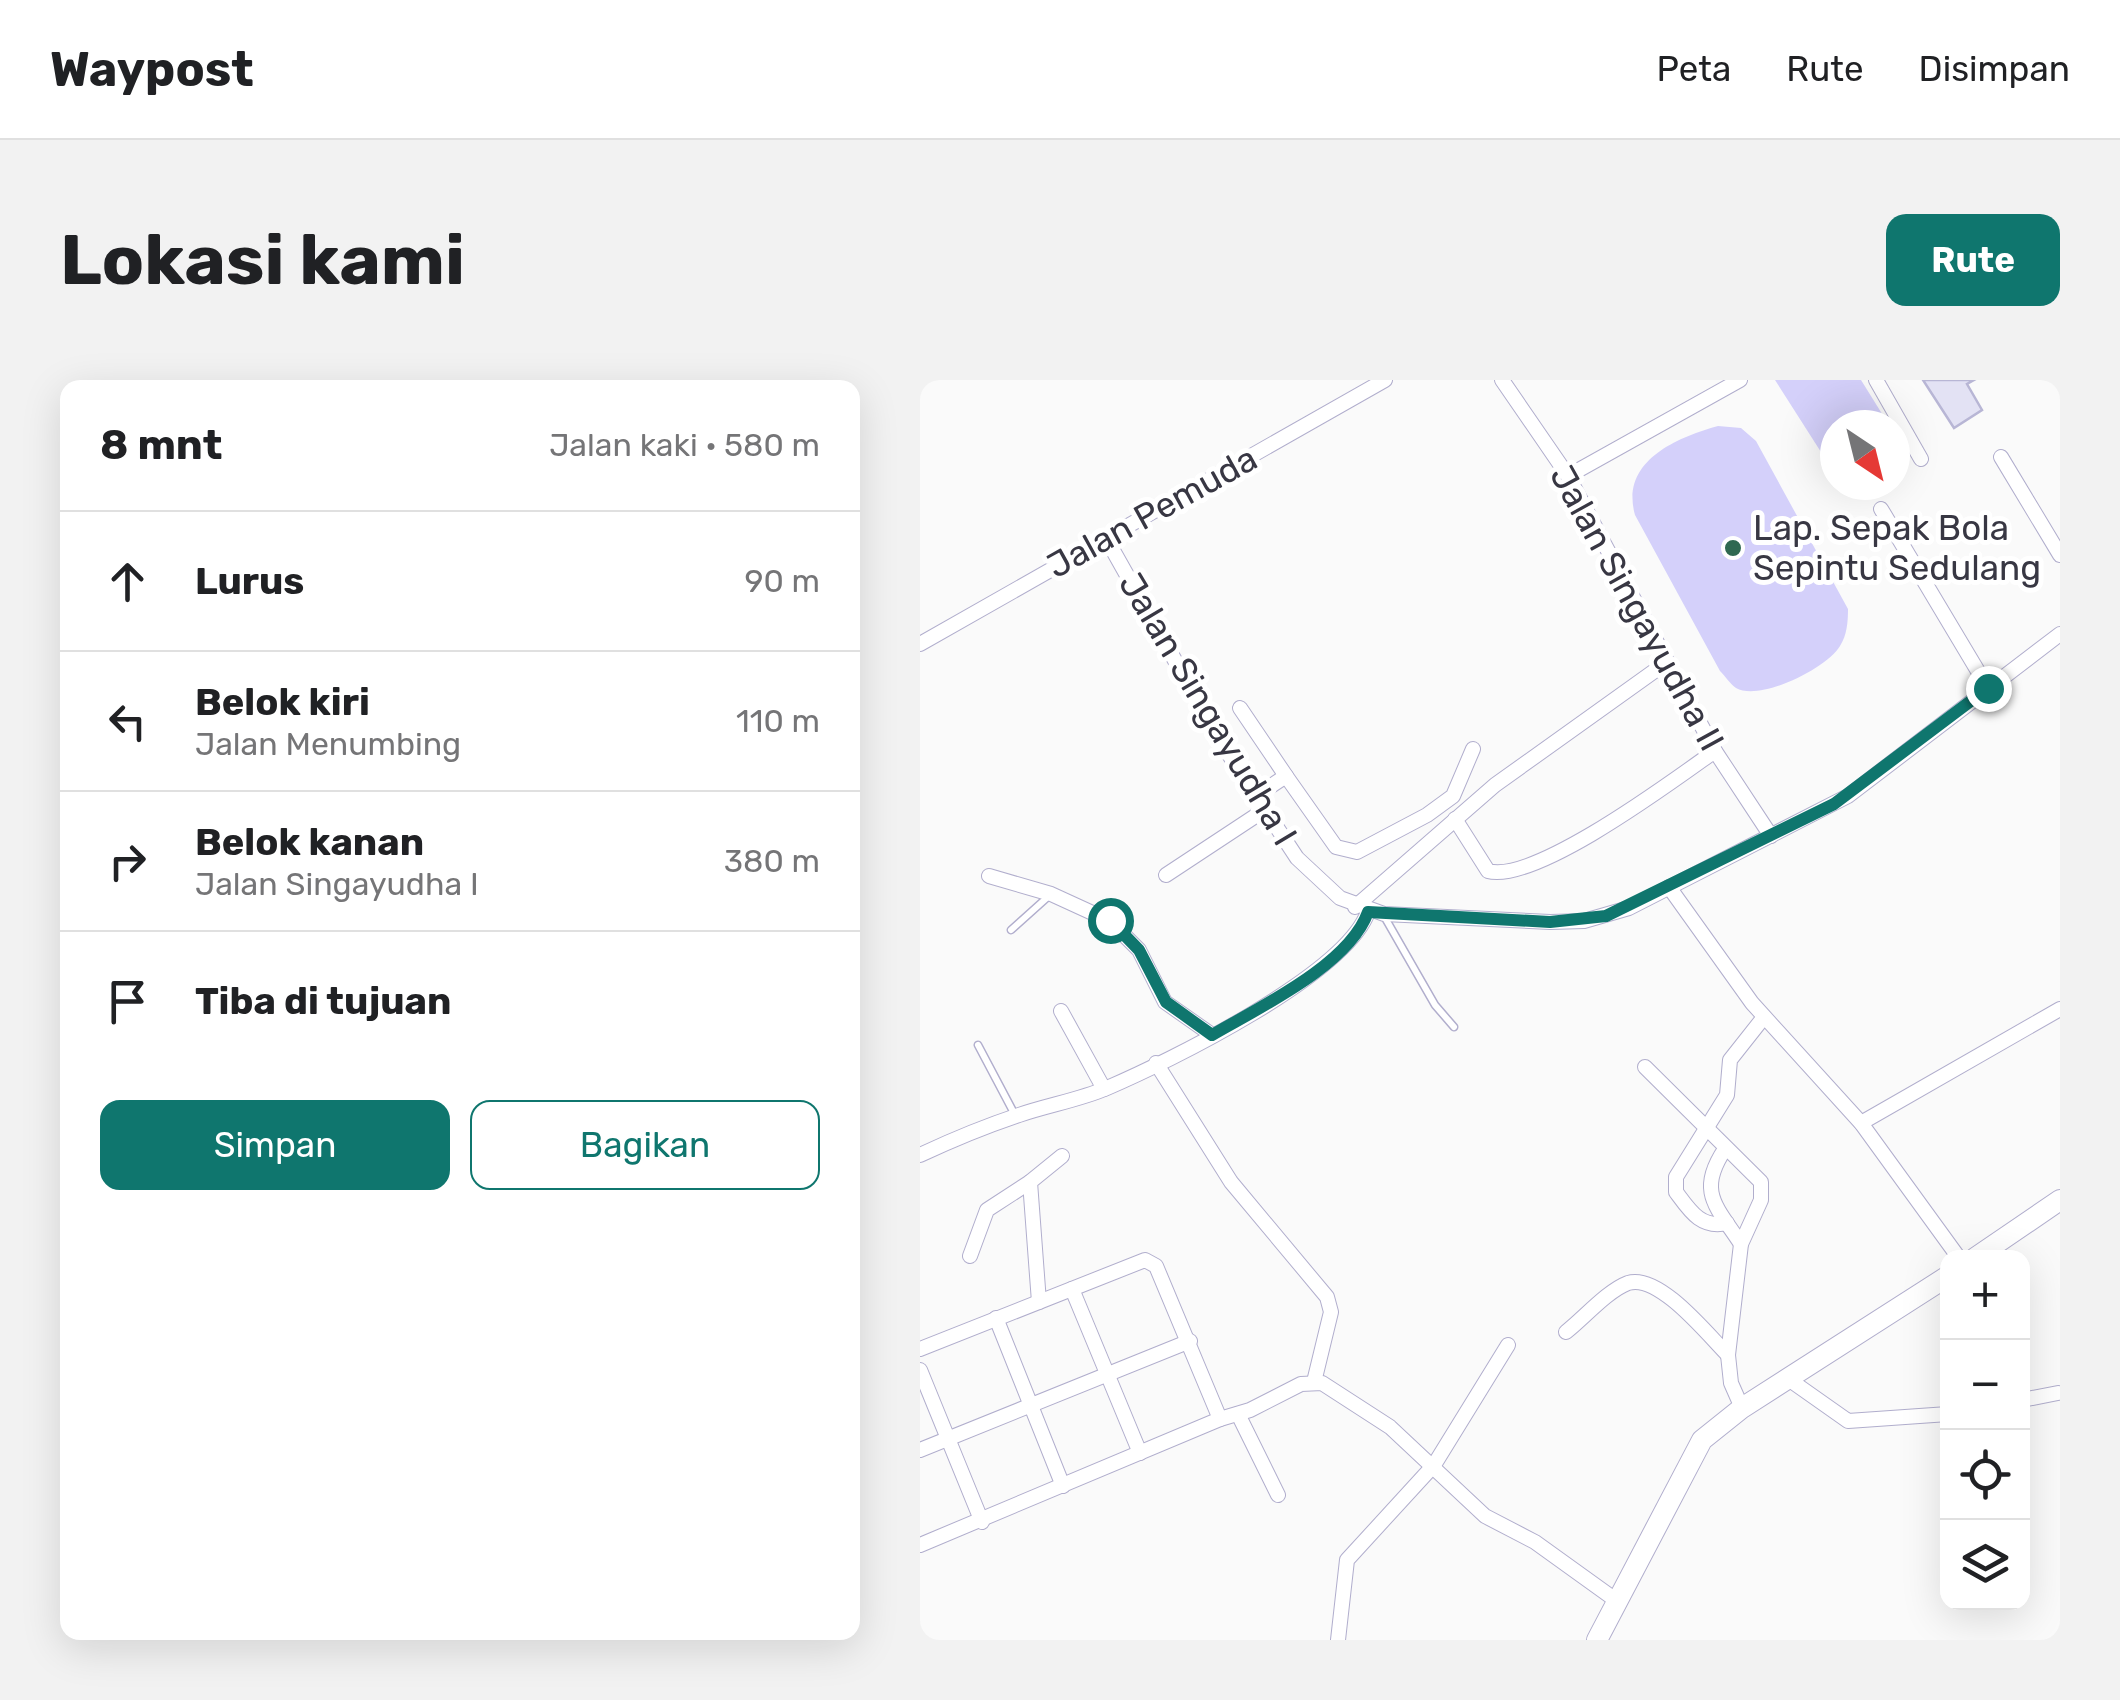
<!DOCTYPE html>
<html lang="id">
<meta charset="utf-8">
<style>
body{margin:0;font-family:Rubik,sans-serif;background:#f2f2f2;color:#202124}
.controls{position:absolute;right:30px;bottom:30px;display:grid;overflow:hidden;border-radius:20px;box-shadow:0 10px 40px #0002}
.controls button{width:90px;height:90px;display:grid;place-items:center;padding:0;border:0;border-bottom:2px solid #e0e0e0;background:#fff;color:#202124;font:50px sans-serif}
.compass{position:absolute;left:900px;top:30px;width:90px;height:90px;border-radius:50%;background:#fff;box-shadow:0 10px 40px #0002;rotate:145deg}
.stop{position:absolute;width:30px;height:30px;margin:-22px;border:8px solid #0f766e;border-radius:50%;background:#fff}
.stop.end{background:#0f766e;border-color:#fff;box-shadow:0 2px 10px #0008}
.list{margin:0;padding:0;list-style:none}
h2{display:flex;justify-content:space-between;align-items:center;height:130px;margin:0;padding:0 40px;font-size:42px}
h2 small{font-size:32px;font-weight:400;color:#757577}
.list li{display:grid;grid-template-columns:65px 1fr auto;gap:30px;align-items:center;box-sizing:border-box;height:140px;padding:0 40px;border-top:2px solid #e0e0e0}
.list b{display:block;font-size:38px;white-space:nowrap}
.list p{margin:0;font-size:32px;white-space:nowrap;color:#757577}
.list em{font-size:32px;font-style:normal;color:#757577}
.actions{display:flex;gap:20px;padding:30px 40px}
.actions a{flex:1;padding:22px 0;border:2px solid #0f766e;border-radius:20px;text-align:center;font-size:35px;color:#0f766e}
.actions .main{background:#0f766e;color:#fff}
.icon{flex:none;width:55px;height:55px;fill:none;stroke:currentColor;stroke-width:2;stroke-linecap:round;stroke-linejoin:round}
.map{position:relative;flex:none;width:1140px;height:1260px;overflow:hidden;border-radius:20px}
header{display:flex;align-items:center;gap:60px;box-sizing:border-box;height:140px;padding:0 50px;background:#fff;border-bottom:2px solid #e0e0e0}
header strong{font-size:48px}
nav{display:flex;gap:55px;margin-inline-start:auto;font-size:35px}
.intro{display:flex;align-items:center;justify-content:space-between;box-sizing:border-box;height:240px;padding:0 60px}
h1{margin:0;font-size:70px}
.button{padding:25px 45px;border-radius:20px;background:#0f766e;color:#fff;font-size:35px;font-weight:700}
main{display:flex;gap:60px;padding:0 60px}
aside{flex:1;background:#fff;border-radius:20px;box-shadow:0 10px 40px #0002}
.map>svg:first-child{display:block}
.green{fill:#d4d0fa}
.building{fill:#e3e2f4;stroke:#b8b6d5;stroke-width:2.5}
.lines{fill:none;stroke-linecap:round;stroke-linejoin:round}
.service-casing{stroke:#b1aecd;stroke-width:9}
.minor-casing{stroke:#b1aecd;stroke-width:16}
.secondary-casing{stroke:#b1aecd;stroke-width:22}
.service{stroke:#fff;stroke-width:6}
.minor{stroke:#fff;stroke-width:14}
.secondary{stroke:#fff;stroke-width:20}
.route{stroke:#0f766e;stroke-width:12}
.poi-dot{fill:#2f6851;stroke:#fff;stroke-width:4}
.labels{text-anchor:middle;stroke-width:10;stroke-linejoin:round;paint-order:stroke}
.street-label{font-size:35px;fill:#383743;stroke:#fff}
.poi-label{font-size:35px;fill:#383743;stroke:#fff;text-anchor:start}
</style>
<header>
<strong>Waypost</strong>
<nav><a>Peta</a><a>Rute</a><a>Disimpan</a></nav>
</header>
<div class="intro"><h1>Lokasi kami</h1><a class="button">Rute</a></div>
<main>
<aside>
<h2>8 mnt<small>Jalan kaki · 580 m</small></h2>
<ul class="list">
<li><svg class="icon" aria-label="ahead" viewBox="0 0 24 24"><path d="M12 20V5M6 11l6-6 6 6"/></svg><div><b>Lurus</b></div><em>90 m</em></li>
<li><svg class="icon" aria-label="left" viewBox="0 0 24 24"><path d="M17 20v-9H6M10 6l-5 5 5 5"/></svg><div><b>Belok kiri</b><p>Jalan Menumbing</p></div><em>110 m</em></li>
<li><svg class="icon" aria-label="right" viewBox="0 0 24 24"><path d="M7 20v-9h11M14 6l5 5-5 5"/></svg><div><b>Belok kanan</b><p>Jalan Singayudha I</p></div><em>380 m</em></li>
<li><svg class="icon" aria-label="arrive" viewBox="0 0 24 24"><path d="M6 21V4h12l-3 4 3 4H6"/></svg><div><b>Tiba di tujuan</b></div></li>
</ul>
<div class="actions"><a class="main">Simpan</a><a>Bagikan</a></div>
</aside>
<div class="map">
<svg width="1140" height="1260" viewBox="0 0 1140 1260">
<rect width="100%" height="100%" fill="#fafafa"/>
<g class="green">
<polygon points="855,0 941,0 969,45 915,45 915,94"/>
<path d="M798,46L821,48L836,61L928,229C928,242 927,255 920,266C907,288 840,322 816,308C811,305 805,296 800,291L715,135C700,82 755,58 798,46Z"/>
</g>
<polygon class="building" points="1003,0 1054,0 1047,4 1062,30 1034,48"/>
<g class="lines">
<g class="service-casing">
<g id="service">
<polyline points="464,536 515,625 534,647"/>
<polyline points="91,550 130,515"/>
<polyline points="58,665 95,735"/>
</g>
</g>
<g class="minor-casing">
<g id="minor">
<polyline points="582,0 648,96 795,371 851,456"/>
<polyline points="956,0 1001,79"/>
<polyline points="1081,77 1140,175"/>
<polyline points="648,96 820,0"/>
<polyline points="961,129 1068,308"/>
<polyline points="186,158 302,364 377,478 420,518 464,534 630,542 664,541 709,528 928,416 1140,254"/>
<polyline points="0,264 465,0"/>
<polyline points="320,328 366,396"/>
<polyline points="336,416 366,396 416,467 437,472 507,435 533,416 553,369"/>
<path d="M535,439L568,491C615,504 754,400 795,371"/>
<polyline points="246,495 343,431"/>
<polyline points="69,496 131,514 190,541 219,570 245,622 292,655"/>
<polyline points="749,507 832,623 941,743 1039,878"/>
<polyline points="435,527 575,405 747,282"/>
<polyline points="141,631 184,709"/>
<polyline points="236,683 311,802 407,917 411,932 394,1002"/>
<polyline points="725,687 841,802 841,820 821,864 808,975 811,1003 822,1028"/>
<polyline points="941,743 1140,629"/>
<path d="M805,769C776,812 797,827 821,864"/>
<path d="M0,775C32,760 66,746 99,735C128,725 159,720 187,708C250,681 425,595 448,532"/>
<path d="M807,843C781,849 770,831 756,812V797L807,715L810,680L844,637"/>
<polyline points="50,876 67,830 110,802"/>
<polyline points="152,909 220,1073"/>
<polyline points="119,922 110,802 142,776"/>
<polyline points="76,938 143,1106"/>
<path d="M646,952C664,938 687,911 708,903C739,893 788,955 808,975"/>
<polyline points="0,969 225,880 236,886 300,1039 330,1030 381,1004 402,1003 470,1047 565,1136 615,1162 697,1221"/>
<polyline points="0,990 62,1142"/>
<polyline points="867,998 928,1041 1028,1034"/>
<polyline points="1102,1020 1138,1013"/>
<polyline points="318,1034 358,1115"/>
<polyline points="0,1070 270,961"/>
<polyline points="0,1165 300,1039"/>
<polyline points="418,1260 427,1180 514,1085 588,965"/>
</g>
</g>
<g class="secondary-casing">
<g id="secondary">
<polyline points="1055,878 1140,820"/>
<polyline points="677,1260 782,1060 822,1028 1028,896"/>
</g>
</g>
<use href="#service" class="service"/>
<use href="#minor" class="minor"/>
<use href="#secondary" class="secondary"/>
</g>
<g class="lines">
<path class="route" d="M190,540L219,570L246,622L292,655C340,627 429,585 448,532L630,542L686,536L914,424L1068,308"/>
</g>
<circle class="poi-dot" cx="813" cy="168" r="10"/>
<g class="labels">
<g class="street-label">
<text transform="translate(232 132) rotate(-29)" y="12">Jalan Pemuda</text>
<text transform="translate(717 228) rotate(61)" y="12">Jalan Singayudha II</text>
<text transform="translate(288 329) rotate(59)" y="12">Jalan Singayudha I</text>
</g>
<g class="poi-label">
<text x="833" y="160">Lap. Sepak Bola<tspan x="833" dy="40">Sepintu Sedulang</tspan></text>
</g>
</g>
</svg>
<div class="controls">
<button>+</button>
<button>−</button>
<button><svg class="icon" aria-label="locate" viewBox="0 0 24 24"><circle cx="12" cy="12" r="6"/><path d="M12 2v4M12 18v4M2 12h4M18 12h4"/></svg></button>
<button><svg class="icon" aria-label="layers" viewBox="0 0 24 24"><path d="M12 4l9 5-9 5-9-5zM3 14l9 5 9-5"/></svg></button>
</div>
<svg class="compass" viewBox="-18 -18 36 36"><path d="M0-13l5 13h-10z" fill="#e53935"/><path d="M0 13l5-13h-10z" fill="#757577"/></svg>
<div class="stop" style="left:190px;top:540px"></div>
<div class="stop end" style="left:1068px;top:308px"></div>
</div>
</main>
